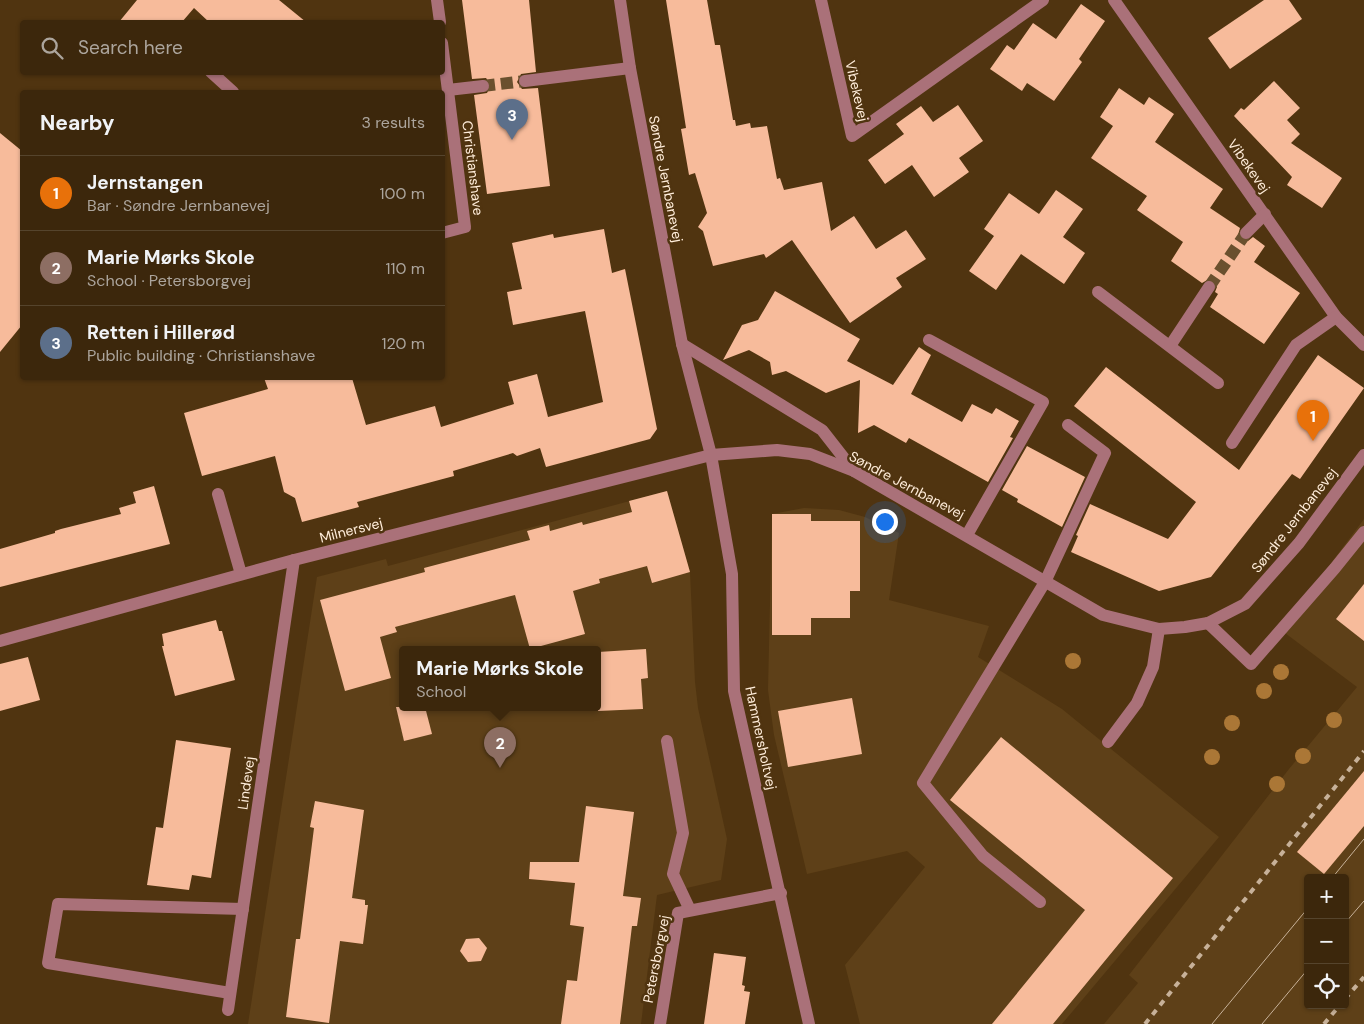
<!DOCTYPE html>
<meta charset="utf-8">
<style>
body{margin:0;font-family:"DM Sans",sans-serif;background:#47331a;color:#f1f3f6}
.controls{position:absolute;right:15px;bottom:15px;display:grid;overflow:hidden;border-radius:5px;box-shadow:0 1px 4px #0004}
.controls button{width:45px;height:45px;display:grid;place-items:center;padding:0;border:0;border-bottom:1px solid #55442d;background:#3c270c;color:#f1f3f6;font:25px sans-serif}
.you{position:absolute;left:884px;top:521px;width:18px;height:18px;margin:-12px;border:4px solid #fff;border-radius:50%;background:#1a73e8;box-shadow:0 0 0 8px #1a73e833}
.badge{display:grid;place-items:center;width:32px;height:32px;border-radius:50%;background:#81bdfa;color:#fff;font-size:16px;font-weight:700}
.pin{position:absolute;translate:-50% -41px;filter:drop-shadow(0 1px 2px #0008)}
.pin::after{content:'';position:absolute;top:26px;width:18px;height:15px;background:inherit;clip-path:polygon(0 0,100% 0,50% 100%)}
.popup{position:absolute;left:399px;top:646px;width:202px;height:65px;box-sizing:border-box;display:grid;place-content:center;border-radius:5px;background:#3c270c;filter:drop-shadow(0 1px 4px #0005);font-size:16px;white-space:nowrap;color:#aca59d}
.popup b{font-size:19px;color:#f1f3f6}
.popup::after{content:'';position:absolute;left:50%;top:100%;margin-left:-10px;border:10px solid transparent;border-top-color:#3c270c}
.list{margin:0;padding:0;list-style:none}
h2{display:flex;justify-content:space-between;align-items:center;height:65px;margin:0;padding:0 20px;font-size:21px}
h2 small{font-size:16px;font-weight:400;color:#aca59d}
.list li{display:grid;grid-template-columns:32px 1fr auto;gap:15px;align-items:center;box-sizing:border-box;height:75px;padding:0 20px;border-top:1px solid #55442d}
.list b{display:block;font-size:19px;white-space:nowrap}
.list p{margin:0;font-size:16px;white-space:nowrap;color:#aca59d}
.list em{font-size:16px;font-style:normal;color:#aca59d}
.icon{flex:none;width:28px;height:28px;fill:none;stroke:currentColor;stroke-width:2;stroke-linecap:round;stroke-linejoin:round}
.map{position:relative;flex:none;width:1364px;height:1024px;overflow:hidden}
.search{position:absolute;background:#3c270c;box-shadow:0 1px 4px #0004;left:20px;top:20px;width:425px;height:55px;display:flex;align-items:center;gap:12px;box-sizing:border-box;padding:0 18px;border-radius:5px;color:#aca59d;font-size:19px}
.panel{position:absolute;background:#3c270c;box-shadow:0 1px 4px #0004;left:20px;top:90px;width:425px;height:290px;border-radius:5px}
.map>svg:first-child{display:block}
.built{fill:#5e4018;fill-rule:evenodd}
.building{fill:#f7bb9b}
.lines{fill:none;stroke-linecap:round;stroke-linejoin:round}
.minor-tunnel{stroke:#6a502e;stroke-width:12;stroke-dasharray:12 6;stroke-linecap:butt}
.minor{stroke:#aa7179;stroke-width:12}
.tram{stroke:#c7b199;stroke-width:1}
.rail{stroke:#c7b199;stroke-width:4;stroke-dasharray:6 6;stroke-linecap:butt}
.tree{fill:#ab7736}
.labels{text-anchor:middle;stroke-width:5;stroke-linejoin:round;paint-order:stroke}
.street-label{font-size:14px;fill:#ffedda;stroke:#503410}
</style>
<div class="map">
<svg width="1364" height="1024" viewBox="0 0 1364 1024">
<rect width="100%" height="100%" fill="#503410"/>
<g class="built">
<path d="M667,491L690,572L695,682L698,708L727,839L721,880L657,895L641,1024H248L317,577L386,559L388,566ZM402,649H598V707H402Z"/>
<polygon points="804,508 839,510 865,517 899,533 889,600 989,626 978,657 1062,709 1219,837 1062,1024 860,1024 845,965 925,867 907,851 807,874 774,735 768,690 772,514"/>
<path d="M1364,519V1024H1104L1138,983L1129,975L1289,769L1357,687L1281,630ZM1308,878H1345V1005H1308Z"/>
</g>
<g class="building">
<polygon points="137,0 279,0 306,22 209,22 194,8 182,22 119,22"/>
<polygon points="462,0 529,0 536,72 521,74 517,82 522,89 538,88 550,186 487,194 474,95 487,93 491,85 486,78 472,79"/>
<polygon points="666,0 707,0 715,45 720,45 733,120 735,120 736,126 750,123 751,128 767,126 777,179 780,178 784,190 822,182 831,231 854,216 876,249 906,230 926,259 896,278 902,287 850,323 792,240 766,258 764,254 713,266 703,231 698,227 707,213 695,173 689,175 681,129 686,128"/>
<polygon points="1264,0 1289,0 1302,19 1230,69 1208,38"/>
<polygon points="1081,4 1105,21 1079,59 1082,62 1054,101 1027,83 1022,91 990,69 1007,45 1014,50 1033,23 1056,39"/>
<polygon points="1274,81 1300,108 1287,120 1300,134 1291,143 1342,178 1322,208 1287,185 1292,177 1234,116 1241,108 1244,110"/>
<polygon points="1119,88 1144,105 1149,97 1174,114 1155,142 1223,189 1210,208 1240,228 1238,235 1241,239 1248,241 1253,237 1265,246 1254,262 1300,293 1264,344 1210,307 1218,294 1215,292 1217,287 1214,281 1209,279 1202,283 1171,261 1183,242 1137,210 1147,196 1091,158 1113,126 1100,117"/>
<polygon points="958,105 983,141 959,158 969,172 934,197 912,165 885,184 868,160 904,134 896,124 921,106 933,122"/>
<polygon points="0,133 22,151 22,325 0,352"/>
<polygon points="1056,190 1083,209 1063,237 1085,253 1064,284 1021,254 996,290 969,271 994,236 984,229 1009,193 1039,214"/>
<polygon points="604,229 612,273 625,269 657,429 650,439 546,467 540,448 517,456 513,453 453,471 454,476 357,502 359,507 302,522 295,498 284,492 275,456 202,476 184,413 268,389 264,378 352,378 366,425 435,406 441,427 514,404 508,382 537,374 548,417 603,402 585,311 513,325 507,292 522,289 512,243 553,234 554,238"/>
<polygon points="775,291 860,339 847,361 893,385 919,347 931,355 911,394 962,422 972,404 992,414 996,408 1019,421 1010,437 1013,438 988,482 909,438 906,443 874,425 858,433 860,380 826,393 786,371 772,375 770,362 749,350 723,360 742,325 758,320"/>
<polygon points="1318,355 1364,388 1300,479 1292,474 1211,577 1159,591 1071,552 1078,536 1076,535 1090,504 1168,539 1196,502 1074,406 1106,367 1239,470"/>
<polygon points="1027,446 1085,477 1062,527 1017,502 1018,499 1002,490"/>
<polygon points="154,486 170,544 0,587 0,549 55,533 55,531 61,529 121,514 119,508 136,503 133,492"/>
<polygon points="667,491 690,572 652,583 647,566 599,579 600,583 573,591 585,634 530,649 515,595 395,627 397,632 380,637 391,678 345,691 320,600 425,572 424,568 530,540 527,531 549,525 550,531 582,522 583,525 632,512 629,501"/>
<polygon points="772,514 811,514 811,521 860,521 860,591 850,591 850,618 811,618 811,635 772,635"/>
<polygon points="1364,584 1364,641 1336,619"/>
<polygon points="216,620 219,631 222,631 235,680 175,696 162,646 164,646 162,634"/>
<polygon points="646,649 648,678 641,679 643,709 598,711 598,652"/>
<polygon points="28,657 40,700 0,711 0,664"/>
<polygon points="852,698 862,754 788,767 778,711"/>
<polygon points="396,707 425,707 432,734 404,741"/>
<polygon points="1001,737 1173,878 1053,1024 992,1024 1085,910 950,800"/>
<polygon points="176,740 231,748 211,878 192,875 189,890 147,885 156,827 163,828"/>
<polygon points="1364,771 1364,826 1324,874 1297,852"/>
<polygon points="315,801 364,810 352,898 365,900 365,905 368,905 363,944 340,941 329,1023 286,1017 296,939 300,939 314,828 310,827"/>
<polygon points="586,806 634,812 623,896 641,898 637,926 632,926 620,1024 561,1024 567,980 577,981 584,927 570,925 575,883 529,879 530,862 579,862"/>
<polygon points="479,938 487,948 481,961 468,962 460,951 466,939"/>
<polygon points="714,953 746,957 742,985 745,986 744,991 750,992 745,1024 704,1024"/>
</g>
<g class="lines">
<g class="minor-tunnel">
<polyline points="483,86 525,81"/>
<polyline points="1209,287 1246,233"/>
</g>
<g class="minor">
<polyline points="437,0 440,22"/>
<polyline points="620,0 630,68 682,344 711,455 732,574 734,691 809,1024"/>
<polyline points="821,0 852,136 1043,0"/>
<polyline points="1114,0 1336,317 1364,345"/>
<polyline points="442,43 465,227 442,233"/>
<polyline points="211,72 233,92"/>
<polyline points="525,81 630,68"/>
<polyline points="448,90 483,86"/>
<polyline points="1246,233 1265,214"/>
<polyline points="1098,292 1218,383"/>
<polyline points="929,340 1043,402 967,535"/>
<polyline points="682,344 822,430 854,471"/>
<polyline points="1170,346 1209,287"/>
<polyline points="1232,443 1296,345 1336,317"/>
<polyline points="218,494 241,574"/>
<polyline points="1208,623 1251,664 1335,568 1364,532"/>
<polyline points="0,641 294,560 711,455 777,450 810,454 854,471 1103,615 1159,629 1185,627 1208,623 1245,604 1299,543 1364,455"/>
<polyline points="667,741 683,833 673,874 690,910"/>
<polyline points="1108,742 1137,703 1153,667 1159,629"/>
<polyline points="1040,902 983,856 923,783 1045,582 1105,453 1068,425"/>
<polyline points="230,993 48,963 58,904 243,909"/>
<polyline points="228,1010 294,560"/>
<polyline points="660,1024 678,913 781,893"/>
</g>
<g class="tram">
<polyline points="1332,878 1364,839"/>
<polyline points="1345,923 1364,901"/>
<polyline points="1212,1024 1308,908"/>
<polyline points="1262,1024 1308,969"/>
</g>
<g class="rail">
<polyline points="1345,999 1364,977"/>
<polyline points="1145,1024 1364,751"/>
<polyline points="1324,1024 1340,1005"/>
</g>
</g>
<g class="tree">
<circle cx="1073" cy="661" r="8"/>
<circle cx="1281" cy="672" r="8"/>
<circle cx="1264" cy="691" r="8"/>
<circle cx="1334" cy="720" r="8"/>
<circle cx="1232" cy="723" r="8"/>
<circle cx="1303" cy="756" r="8"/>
<circle cx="1212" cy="757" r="8"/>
<circle cx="1277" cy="784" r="8"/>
</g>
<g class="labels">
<g class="street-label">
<text transform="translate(857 91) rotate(77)" y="5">Vibekevej</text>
<text transform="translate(1249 166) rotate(55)" y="5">Vibekevej</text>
<text transform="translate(473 168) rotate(83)" y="5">Christianshave</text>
<text transform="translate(666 179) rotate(79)" y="5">Søndre Jernbanevej</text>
<text transform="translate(907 485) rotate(28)" y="5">Søndre Jernbanevej</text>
<text transform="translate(1294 520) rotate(-52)" y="5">Søndre Jernbanevej</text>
<text transform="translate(351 530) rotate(-14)" y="5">Milnersvej</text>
<text transform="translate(761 738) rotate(78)" y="5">Hammersholtvej</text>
<text transform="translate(246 783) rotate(-82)" y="5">Lindevej</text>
<text transform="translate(656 959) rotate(-79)" y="5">Petersborgvej</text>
</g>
</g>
</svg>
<div class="controls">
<button>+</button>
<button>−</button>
<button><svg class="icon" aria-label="locate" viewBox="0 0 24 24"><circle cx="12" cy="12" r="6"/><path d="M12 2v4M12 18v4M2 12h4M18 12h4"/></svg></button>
</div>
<div class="you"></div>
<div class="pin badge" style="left:1313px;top:441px;background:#e8710a">1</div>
<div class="pin badge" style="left:500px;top:768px;background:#8d6e63">2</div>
<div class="popup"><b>Marie Mørks Skole</b>School</div>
<div class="pin badge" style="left:512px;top:140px;background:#5c6f8a">3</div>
<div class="search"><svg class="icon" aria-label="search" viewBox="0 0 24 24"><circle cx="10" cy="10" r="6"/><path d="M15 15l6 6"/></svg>Search here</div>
<section class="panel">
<h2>Nearby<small>3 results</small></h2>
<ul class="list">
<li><span class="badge" style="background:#e8710a">1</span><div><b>Jernstangen</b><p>Bar · Søndre Jernbanevej</p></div><em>100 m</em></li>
<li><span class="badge" style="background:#8d6e63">2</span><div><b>Marie Mørks Skole</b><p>School · Petersborgvej</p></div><em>110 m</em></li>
<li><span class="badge" style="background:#5c6f8a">3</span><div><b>Retten i Hillerød</b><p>Public building · Christianshave</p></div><em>120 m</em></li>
</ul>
</section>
</div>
